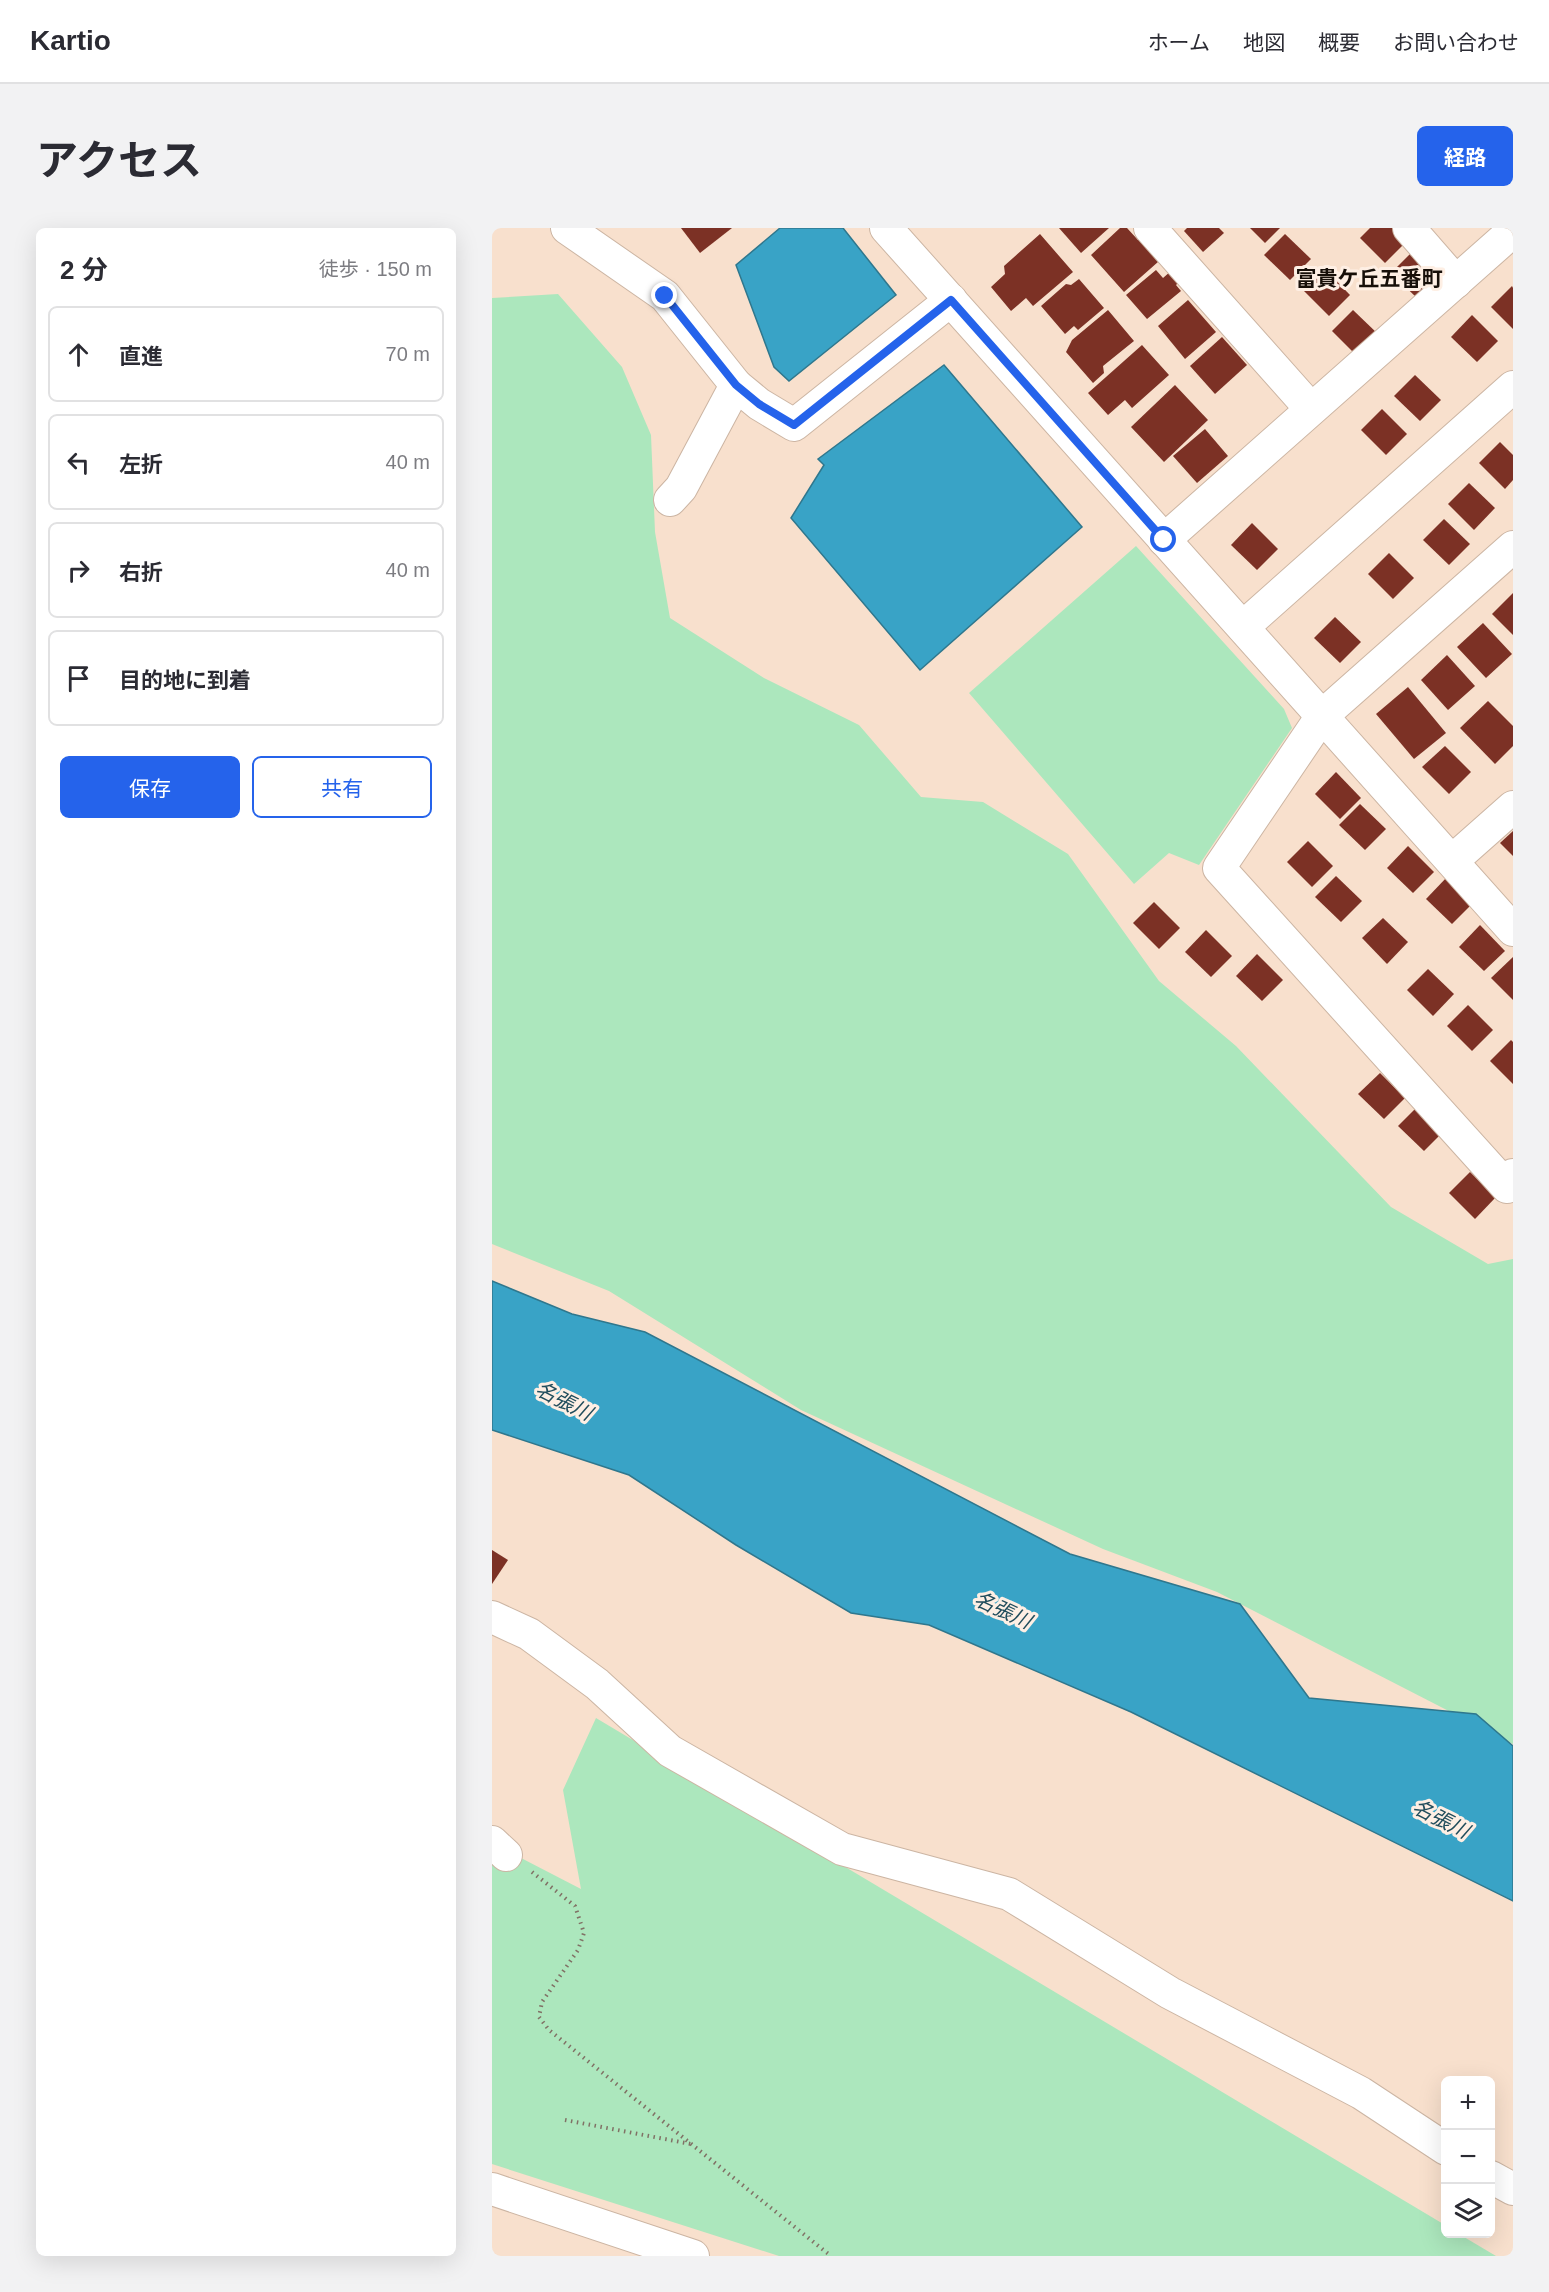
<!DOCTYPE html>
<html lang="ja">
<meta charset="utf-8">
<style>
body{margin:0;font-family:Helvetica,"Noto Sans JP",sans-serif;background:#f2f2f3;color:#2b2b33}
.controls{position:absolute;right:18px;bottom:18px;display:grid;overflow:hidden;border-radius:9px;box-shadow:0 6px 24px #0002}
.controls button{width:54px;height:54px;display:grid;place-items:center;padding:0;border:0;border-bottom:2px solid #e1e1e2;background:#fff;color:#2b2b33;font:30px sans-serif}
.stop{position:absolute;width:18px;height:18px;margin:-14px;border:4px solid #2563eb;border-radius:50%;background:#fff}
.stop.end{background:#2563eb;border-color:#fff;box-shadow:0 2px 6px #0008}
.list{margin:0;padding:0;list-style:none}
h2{display:flex;justify-content:space-between;align-items:center;height:78px;margin:0;padding:0 24px;font-size:26px}
h2 small{font-size:20px;font-weight:400;color:#7c7c81}
.list li{display:grid;grid-template-columns:39px 1fr auto;gap:18px;align-items:center;box-sizing:border-box;height:96px;margin:0 12px 12px;padding:0 12px;border:2px solid #e1e1e2;border-radius:9px}
.list b{display:block;font-size:22px;white-space:nowrap}
.list em{font-size:20px;font-style:normal;color:#7c7c81}
.actions{display:flex;gap:12px;padding:18px 24px}
.actions a{flex:1;padding:14px 0;border:2px solid #2563eb;border-radius:9px;text-align:center;font-size:21px;color:#2563eb}
.actions .main{background:#2563eb;color:#fff}
.icon{flex:none;width:33px;height:33px;fill:none;stroke:currentColor;stroke-width:2;stroke-linecap:round;stroke-linejoin:round}
.map{position:relative;flex:none;width:1021px;height:2028px;overflow:hidden;border-radius:9px}
header{display:flex;align-items:center;gap:36px;box-sizing:border-box;height:84px;padding:0 30px;background:#fff;border-bottom:2px solid #e1e1e2}
header strong{font-size:28px}
nav{display:flex;gap:33px;margin-inline-start:auto;font-size:21px}
.intro{display:flex;align-items:center;justify-content:space-between;box-sizing:border-box;height:144px;padding:0 36px}
h1{margin:0;font-size:42px}
.button{padding:15px 27px;border-radius:9px;background:#2563eb;color:#fff;font-size:21px;font-weight:700}
main{display:flex;gap:36px;padding:0 36px}
aside{flex:1;background:#fff;border-radius:9px;box-shadow:0 6px 24px #0002}
.map>svg:first-child{display:block}
.green{fill:#ace7bd}
.water{fill:#39a3c6;stroke:#2f778d;stroke-width:1.5}
.building{fill:#7c3125}
.lines{fill:none;stroke-linecap:round;stroke-linejoin:round}
.minor-casing{stroke:#ccb5a3;stroke-width:34}
.path{stroke:#807165;stroke-width:4;stroke-dasharray:1.5 4.5;stroke-linecap:butt}
.minor{stroke:#fff;stroke-width:32}
.route{stroke:#2563eb;stroke-width:8}
.labels{text-anchor:middle;stroke-width:6;stroke-linejoin:round;paint-order:stroke}
.water-label{font-size:20px;font-style:italic;fill:#214d5c;stroke:#feefe4}
.quarter-label{font-size:21px;font-weight:bold;fill:#170f09;stroke:#feefe4}
</style>
<header>
<strong>Kartio</strong>
<nav><a>ホーム</a><a>地図</a><a>概要</a><a>お問い合わせ</a></nav>
</header>
<div class="intro"><h1>アクセス</h1><a class="button">経路</a></div>
<main>
<aside>
<h2>2 分<small>徒歩 · 150 m</small></h2>
<ul class="list">
<li><svg class="icon" aria-label="ahead" viewBox="0 0 24 24"><path d="M12 20V5M6 11l6-6 6 6"/></svg><div><b>直進</b></div><em>70 m</em></li>
<li><svg class="icon" aria-label="left" viewBox="0 0 24 24"><path d="M17 20v-9H6M10 6l-5 5 5 5"/></svg><div><b>左折</b></div><em>40 m</em></li>
<li><svg class="icon" aria-label="right" viewBox="0 0 24 24"><path d="M7 20v-9h11M14 6l5 5-5 5"/></svg><div><b>右折</b></div><em>40 m</em></li>
<li><svg class="icon" aria-label="arrive" viewBox="0 0 24 24"><path d="M6 21V4h12l-3 4 3 4H6"/></svg><div><b>目的地に到着</b></div></li>
</ul>
<div class="actions"><a class="main">保存</a><a>共有</a></div>
</aside>
<div class="map">
<svg width="1021" height="2028" viewBox="0 0 1021 2028">
<rect width="100%" height="100%" fill="#f8e0cd"/>
<g class="green">
<polygon points="66,66 130,139 159,207 163,304 178,390 272,450 367,497 429,569 491,574 576,626 667,753 744,818 899,979 996,1036 1021,1031 1021,1516 725,1364 611,1321 309,1182 117,1063 0,1016 0,70"/>
<polygon points="644,318 792,481 800,500 707,637 677,625 642,656 477,465"/>
<polygon points="104,1490 953,1997 954,2006 967,2006 1004,2028 287,2028 0,1936 0,1615 89,1661 71,1562"/>
</g>
<g class="water">
<polygon points="288,0 351,0 404,67 297,153 282,139 244,37"/>
<polygon points="452,137 590,299 428,442 299,290 332,237 326,231"/>
<polygon points="0,1053 80,1086 153,1104 578,1326 748,1376 817,1470 984,1486 1021,1518 1021,1673 639,1484 437,1397 359,1385 244,1317 137,1247 0,1202"/>
</g>
<g class="building">
<polygon points="189,0 240,0 208,25"/>
<polygon points="567,0 617,0 589,25"/>
<polygon points="628,0 635,0 646,12 655,3 675,26 632,64 599,27"/>
<polygon points="695,0 727,0 732,5 711,24 692,3"/>
<polygon points="758,0 788,0 773,15"/>
<polygon points="878,0 900,0 914,14 893,35 868,10"/>
<polygon points="548,6 581,44 541,78 534,70 519,83 499,59 513,46 512,38"/>
<polygon points="793,6 819,31 798,52 772,27"/>
<polygon points="920,24 946,49 925,70 899,45"/>
<polygon points="833,41 858,67 837,88 812,63"/>
<polygon points="664,42 671,50 679,43 688,53 684,57 689,63 655,91 634,67"/>
<polygon points="587,51 612,80 586,102 582,98 573,106 549,78 574,56 579,57"/>
<polygon points="1020,58 1021,60 1021,101 999,79"/>
<polygon points="696,72 724,104 693,131 666,98"/>
<polygon points="616,82 642,113 611,138 612,145 601,155 574,124 580,112"/>
<polygon points="861,82 887,107 866,129 840,103"/>
<polygon points="980,87 1006,113 985,134 959,109"/>
<polygon points="730,109 755,137 723,166 698,138"/>
<polygon points="650,117 677,147 640,180 633,172 616,187 596,165"/>
<polygon points="923,147 949,172 928,193 902,168"/>
<polygon points="683,157 716,192 672,234 639,199"/>
<polygon points="890,181 915,206 894,227 869,202"/>
<polygon points="713,201 736,228 705,255 681,228"/>
<polygon points="1008,214 1021,227 1021,252 1013,261 987,235"/>
<polygon points="977,255 1003,280 982,302 956,276"/>
<polygon points="952,291 978,316 957,337 931,312"/>
<polygon points="760,295 786,321 765,342 739,317"/>
<polygon points="897,325 922,350 901,371 876,346"/>
<polygon points="1021,365 1021,407 1000,386"/>
<polygon points="843,389 869,414 848,435 822,410"/>
<polygon points="991,395 1020,426 994,450 965,419"/>
<polygon points="955,427 983,458 956,482 929,452"/>
<polygon points="916,459 954,505 922,531 884,486"/>
<polygon points="996,473 1021,498 1021,518 1003,536 968,500"/>
<polygon points="953,518 979,544 957,566 930,539"/>
<polygon points="844,544 869,570 848,591 823,566"/>
<polygon points="868,576 894,601 873,622 847,597"/>
<polygon points="1021,603 1021,628 1008,615"/>
<polygon points="816,613 841,638 820,659 795,634"/>
<polygon points="916,618 942,644 921,665 895,640"/>
<polygon points="844,648 870,673 849,694 823,669"/>
<polygon points="955,649 981,675 960,696 934,671"/>
<polygon points="662,674 688,700 667,721 641,695"/>
<polygon points="891,690 916,714 895,736 870,710"/>
<polygon points="988,697 1013,723 992,743 967,719"/>
<polygon points="714,702 740,728 719,749 693,724"/>
<polygon points="765,726 791,752 770,773 744,748"/>
<polygon points="1021,729 1021,772 999,750"/>
<polygon points="936,741 962,766 941,788 915,762"/>
<polygon points="976,777 1001,802 980,823 955,798"/>
<polygon points="1019,812 1021,814 1021,856 998,833"/>
<polygon points="888,845 913,870 892,891 866,866"/>
<polygon points="927,877 953,902 932,923 906,898"/>
<polygon points="978,944 1004,969 983,991 957,965"/>
<polygon points="0,1322 16,1332 0,1356"/>
</g>
<g class="lines">
<g class="minor-casing">
<g id="minor">
<polyline points="75,0 173,68 244,157 189,260 178,272"/>
<polyline points="394,0 1021,702"/>
<polyline points="658,0 819,181"/>
<polyline points="917,0 964,54"/>
<polyline points="244,157 267,176 302,197 459,72"/>
<polyline points="672,312 1021,3"/>
<polyline points="1021,319 830,488 727,640 1015,959 1021,947"/>
<polyline points="751,399 1021,159"/>
<polyline points="960,633 1021,579"/>
<polyline points="0,1389 37,1406 105,1456 178,1523 350,1621 517,1666 678,1765 869,1865 954,1921"/>
<polyline points="0,1614 14,1627"/>
<polyline points="999,1949 1021,1961"/>
<polyline points="0,1961 201,2028"/>
</g>
</g>
<g class="path">
<polyline points="40,1644 83,1678 92,1705 86,1722 50,1774 47,1789 57,1802 339,2028"/>
<polyline points="73,1892 199,1916"/>
</g>
<use href="#minor" class="minor"/>
</g>
<g class="lines">
<polyline class="route" points="173,68 244,157 267,176 302,197 459,72 672,312"/>
</g>
<g class="labels">
<g class="water-label">
<text transform="translate(72 1173) rotate(27)" y="7">名張川</text>
<text transform="translate(511 1382) rotate(25)" y="7">名張川</text>
<text transform="translate(949 1591) rotate(27)" y="7">名張川</text>
</g>
<g class="quarter-label">
<text x="877" y="58">富貴ケ丘五番町</text>
</g>
</g>
</svg>
<div class="controls">
<button>+</button>
<button>−</button>
<button><svg class="icon" aria-label="layers" viewBox="0 0 24 24"><path d="M12 4l9 5-9 5-9-5zM3 14l9 5 9-5"/></svg></button>
</div>
<div class="stop" style="left:672px;top:312px"></div>
<div class="stop end" style="left:173px;top:68px"></div>
</div>
</main>
